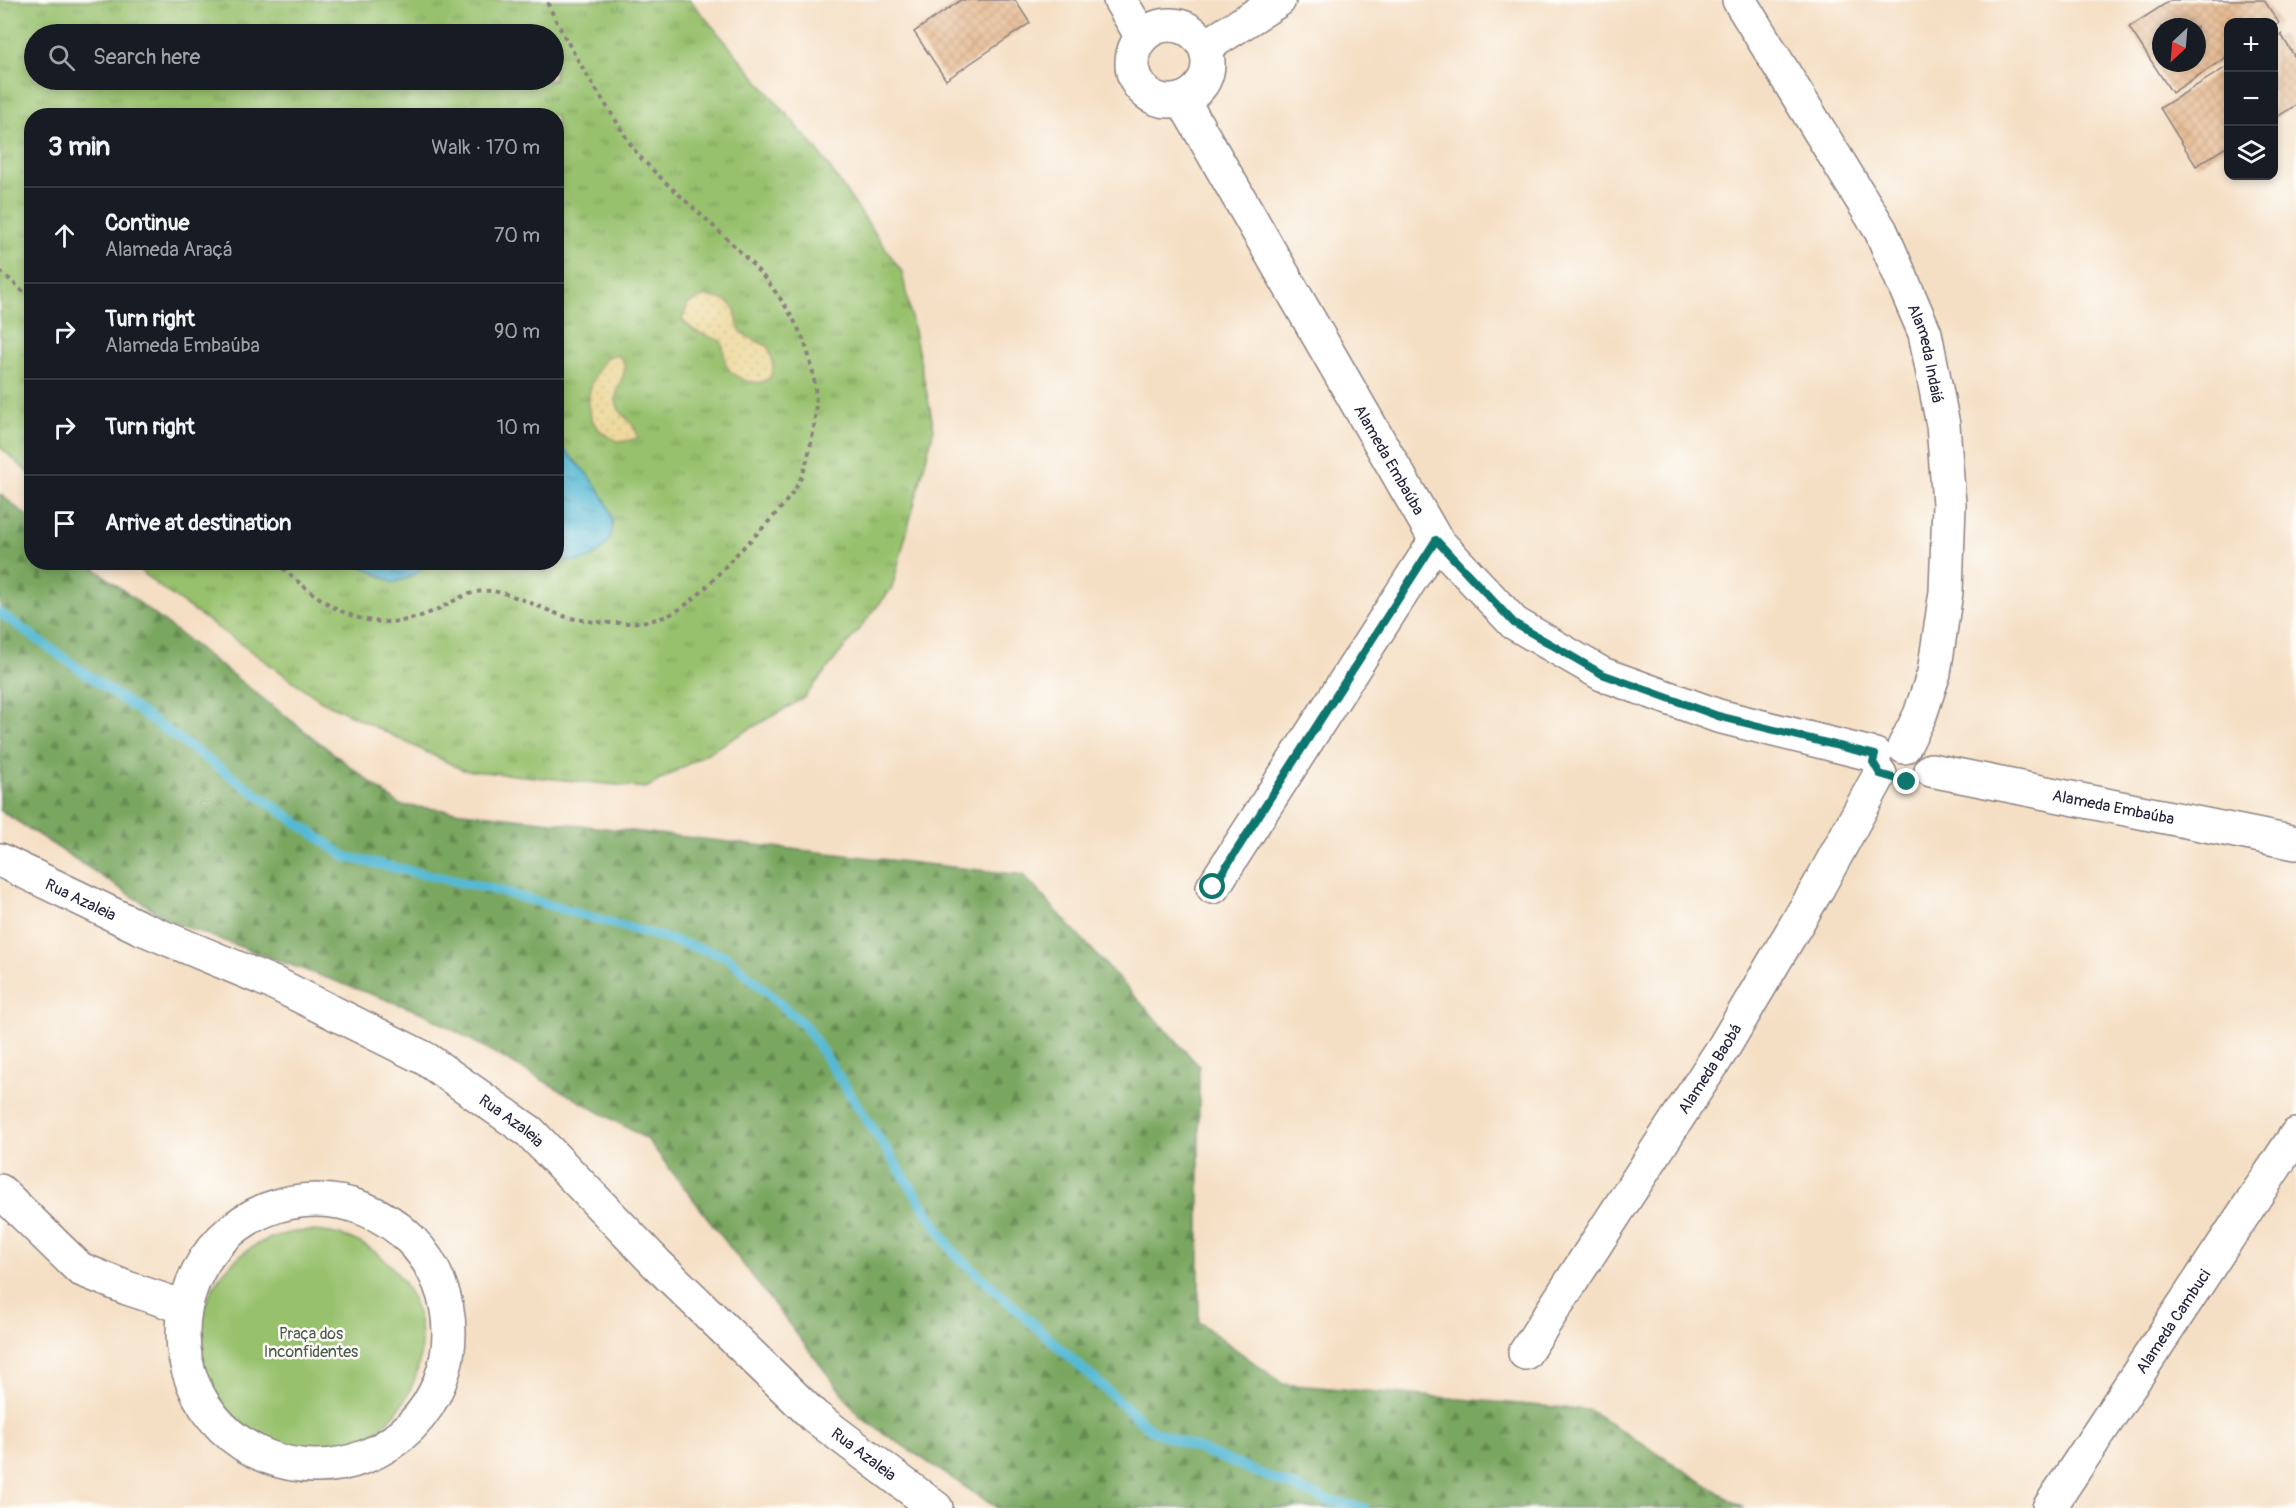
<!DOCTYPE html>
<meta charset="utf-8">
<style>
body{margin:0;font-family:Pangolin,sans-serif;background:#242831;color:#f1f3f6}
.controls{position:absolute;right:18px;top:18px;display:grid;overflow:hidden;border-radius:12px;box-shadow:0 3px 9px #0003}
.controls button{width:54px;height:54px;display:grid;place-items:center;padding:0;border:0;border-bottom:2px solid #363941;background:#171b24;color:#f1f3f6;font:30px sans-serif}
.compass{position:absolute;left:2152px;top:18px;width:54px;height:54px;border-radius:50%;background:#171b24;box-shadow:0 3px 9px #0003;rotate:206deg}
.stop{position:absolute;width:18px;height:18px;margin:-14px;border:4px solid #0f766e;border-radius:50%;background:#fff}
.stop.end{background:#0f766e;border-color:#fff;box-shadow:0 2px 6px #0008}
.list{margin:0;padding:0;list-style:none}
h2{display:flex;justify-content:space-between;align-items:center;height:78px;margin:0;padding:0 24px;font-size:26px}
h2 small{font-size:20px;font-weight:400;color:#9ea1a6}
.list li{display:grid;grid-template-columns:39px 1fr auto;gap:18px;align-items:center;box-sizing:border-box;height:96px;padding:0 24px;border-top:2px solid #363941}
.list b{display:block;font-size:22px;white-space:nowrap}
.list p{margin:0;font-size:20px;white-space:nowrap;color:#9ea1a6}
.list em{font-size:20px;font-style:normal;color:#9ea1a6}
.icon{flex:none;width:33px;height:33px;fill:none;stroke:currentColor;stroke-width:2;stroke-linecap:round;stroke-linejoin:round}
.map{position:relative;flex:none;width:2296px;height:1508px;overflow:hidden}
.search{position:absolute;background:#171b24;box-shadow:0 3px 9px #0003;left:24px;top:24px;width:540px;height:66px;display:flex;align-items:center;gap:15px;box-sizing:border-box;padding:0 21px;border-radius:33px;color:#9ea1a6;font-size:22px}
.panel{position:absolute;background:#171b24;box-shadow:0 3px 9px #0003;left:24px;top:108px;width:540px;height:462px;border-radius:24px}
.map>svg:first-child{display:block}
.grass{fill:url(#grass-tufts);stroke:#5d7254;stroke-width:1.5;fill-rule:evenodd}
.forest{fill:url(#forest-firs);stroke:#4e644e;stroke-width:1.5}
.sand{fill:url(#sand-dots);stroke:#887e6c;stroke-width:1.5}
.park{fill:#98c16d;stroke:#5d7254;stroke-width:1.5}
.water{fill:url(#water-ripples);stroke:#3c6e88;stroke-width:1.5}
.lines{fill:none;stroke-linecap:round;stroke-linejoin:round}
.stream{stroke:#56b9d4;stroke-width:10}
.building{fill:url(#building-cross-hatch);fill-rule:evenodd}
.minor-casing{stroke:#8c8080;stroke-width:36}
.path{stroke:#8c8080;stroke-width:4;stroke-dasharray:4.5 4.5;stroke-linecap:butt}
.minor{stroke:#fff;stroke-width:33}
.route{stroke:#0f766e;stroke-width:8}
.labels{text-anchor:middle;stroke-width:5;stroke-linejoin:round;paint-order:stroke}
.street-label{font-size:16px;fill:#22223b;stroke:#fdfcf7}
.park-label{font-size:16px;fill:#4b5a4c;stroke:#fdfcf7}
</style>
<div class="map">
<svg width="2296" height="1508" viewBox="0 0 2296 1508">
<defs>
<pattern id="grass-tufts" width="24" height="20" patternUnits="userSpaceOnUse" patternTransform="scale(1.5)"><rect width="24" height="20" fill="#98c16d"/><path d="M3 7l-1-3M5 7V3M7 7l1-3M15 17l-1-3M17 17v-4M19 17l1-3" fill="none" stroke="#7c9c5b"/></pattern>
<pattern id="forest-firs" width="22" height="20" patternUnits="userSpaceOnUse" patternTransform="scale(1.5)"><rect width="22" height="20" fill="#7aa760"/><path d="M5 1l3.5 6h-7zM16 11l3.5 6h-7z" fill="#648850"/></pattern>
<pattern id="sand-dots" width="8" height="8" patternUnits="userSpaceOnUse" patternTransform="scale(1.5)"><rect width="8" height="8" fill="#eeda9e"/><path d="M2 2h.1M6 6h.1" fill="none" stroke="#ccbb89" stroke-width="1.8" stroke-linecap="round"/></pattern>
<pattern id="water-ripples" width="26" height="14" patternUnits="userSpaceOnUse" patternTransform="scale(1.5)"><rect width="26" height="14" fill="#56b9d4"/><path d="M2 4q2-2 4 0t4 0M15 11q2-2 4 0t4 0" fill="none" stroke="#4796ad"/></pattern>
<pattern id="building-cross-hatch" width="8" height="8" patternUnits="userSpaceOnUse" patternTransform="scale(1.5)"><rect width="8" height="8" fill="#e6b990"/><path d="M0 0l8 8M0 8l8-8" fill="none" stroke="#c59f7d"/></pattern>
</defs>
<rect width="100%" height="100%" fill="#fdfcf7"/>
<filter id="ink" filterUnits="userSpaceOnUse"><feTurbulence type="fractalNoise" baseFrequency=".0167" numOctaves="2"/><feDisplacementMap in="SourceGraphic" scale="12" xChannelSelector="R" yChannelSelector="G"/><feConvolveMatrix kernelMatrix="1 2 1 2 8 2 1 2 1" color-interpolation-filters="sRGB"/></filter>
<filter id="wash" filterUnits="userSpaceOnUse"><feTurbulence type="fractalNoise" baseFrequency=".008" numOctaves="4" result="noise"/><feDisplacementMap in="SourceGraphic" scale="24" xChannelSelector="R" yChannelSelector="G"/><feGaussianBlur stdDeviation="1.35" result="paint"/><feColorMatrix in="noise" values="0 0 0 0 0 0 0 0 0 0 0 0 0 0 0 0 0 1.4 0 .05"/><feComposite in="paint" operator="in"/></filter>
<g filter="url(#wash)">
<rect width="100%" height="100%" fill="#f5dfc4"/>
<path class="grass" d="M0,0H690L818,151L902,272L934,429L892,588L804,698L646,788L463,770L320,700L157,585L132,563L556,562V116H32L31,475L0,447ZM34,34H554V80H34Z"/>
<polygon class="forest" points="0,494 31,519 32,562 88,563 400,805 1023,875 1199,1066 1199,1322 1283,1384 1589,1410 1743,1508 997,1508 861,1418 647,1139 423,1013 172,922 0,810"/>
<g class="sand">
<path d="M705,296C717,298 732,299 736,313C737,318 737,324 739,328C743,337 758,341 767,346C785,380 759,394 731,372C722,365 726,350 721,341L695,331L682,320L688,304Z"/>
<path d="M617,355C635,369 616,381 616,398C616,416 636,420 638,438L621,442C577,428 583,385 608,356Z"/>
</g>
<circle class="park" cx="310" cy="1342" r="111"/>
<g class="water">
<path d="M557,442C579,466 638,517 600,551C587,563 573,563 557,559Z"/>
<polygon points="357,563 430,563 410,577 393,583"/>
</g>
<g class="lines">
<polyline class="stream" points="0,613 346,857 500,891 726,956 806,1027 954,1253 1151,1430 1329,1501 1364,1508"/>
</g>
<g id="blocks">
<g class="building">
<polygon points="961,0 1015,0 1030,23 946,80 914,32"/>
<path d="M2171,0H2264L2279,23L2274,27V22H2228V56L2172,93L2129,27ZM2161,27H2197V63H2161Z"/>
<polygon points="2281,34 2296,59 2296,105 2274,119 2274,39"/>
<polygon points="2228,66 2228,146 2196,166 2160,108"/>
</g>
</g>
</g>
<g filter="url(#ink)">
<use href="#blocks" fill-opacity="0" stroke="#8c8080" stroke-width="1.5"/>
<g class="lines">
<g class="minor-casing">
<g id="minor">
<polyline points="1120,0 1142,37"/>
<path id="s1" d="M1739,0L1881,231L1925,333L1943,425L1949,504L1946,592L1934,673L1920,715L1904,747"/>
<circle cx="1170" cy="63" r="38"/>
<polyline points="1205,47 1279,0"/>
<path id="s2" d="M1182,99L1436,540L1514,623L1602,674L1718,716L1875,755"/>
<path id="s3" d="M1931,770L2296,843"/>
<path id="s4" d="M0,860L139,927L278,985L426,1059L530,1132L657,1264L814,1416L936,1508"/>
<polyline points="1213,887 1436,540"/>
<polyline points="0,1191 80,1269 127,1288 184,1307"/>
<circle cx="316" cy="1333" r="133"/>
<path id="s5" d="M1525,1353L1725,1045L1819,886L1880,774"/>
<path id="s6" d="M2049,1508L2296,1135"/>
</g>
</g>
<g class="path">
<polyline points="0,271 32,299"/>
<path d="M276,562C322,604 364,639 429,613C449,605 462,593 484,591C505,589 542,609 563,616C590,624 642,627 669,615C694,603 713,580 731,560C752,538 778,515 795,489C807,470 810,448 814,427C831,302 715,236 641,158C631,147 623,132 615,119C590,81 565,41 546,0"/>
</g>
<use href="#minor" class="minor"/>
</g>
</g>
<g class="lines" filter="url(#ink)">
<polyline class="route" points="1213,887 1436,540 1514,623 1602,674 1718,716 1875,755 1873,762 1880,774 1907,782"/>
</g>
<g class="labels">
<g class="street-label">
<text dy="6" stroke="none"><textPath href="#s1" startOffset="402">Alameda Indaiá</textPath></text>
<text dy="6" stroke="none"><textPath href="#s2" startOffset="416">Alameda Embaúba</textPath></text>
<text dy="6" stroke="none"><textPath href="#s3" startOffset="186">Alameda Embaúba</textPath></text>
<text dy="6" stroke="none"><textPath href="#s4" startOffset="90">Rua Azaleia</textPath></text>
<text dy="6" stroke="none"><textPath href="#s5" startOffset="339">Alameda Baobá</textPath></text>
<text dy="6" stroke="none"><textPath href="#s4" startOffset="576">Rua Azaleia</textPath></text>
<text dy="6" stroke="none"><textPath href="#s6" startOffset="224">Alameda Cambuci</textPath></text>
<text dy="6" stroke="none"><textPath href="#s4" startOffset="1062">Rua Azaleia</textPath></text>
</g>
<g class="park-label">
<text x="311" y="1339">Praça dos<tspan x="311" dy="18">Inconfidentes</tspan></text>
</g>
</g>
</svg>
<div class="controls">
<button>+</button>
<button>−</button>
<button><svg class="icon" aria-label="layers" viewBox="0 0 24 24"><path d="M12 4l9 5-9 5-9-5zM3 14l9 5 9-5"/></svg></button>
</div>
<svg class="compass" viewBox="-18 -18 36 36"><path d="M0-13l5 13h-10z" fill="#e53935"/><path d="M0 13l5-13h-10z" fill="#9ea1a6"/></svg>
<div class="stop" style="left:1213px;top:887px"></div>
<div class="stop end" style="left:1907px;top:782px"></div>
<div class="search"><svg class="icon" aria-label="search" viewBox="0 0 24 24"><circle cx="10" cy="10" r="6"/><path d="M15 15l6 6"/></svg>Search here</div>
<section class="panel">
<h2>3 min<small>Walk · 170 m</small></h2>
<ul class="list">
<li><svg class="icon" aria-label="ahead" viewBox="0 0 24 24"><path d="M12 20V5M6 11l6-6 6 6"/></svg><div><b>Continue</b><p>Alameda Araçá</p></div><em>70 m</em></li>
<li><svg class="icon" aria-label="right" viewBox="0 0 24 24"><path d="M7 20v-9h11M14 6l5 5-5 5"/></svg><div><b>Turn right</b><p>Alameda Embaúba</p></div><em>90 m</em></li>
<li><svg class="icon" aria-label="right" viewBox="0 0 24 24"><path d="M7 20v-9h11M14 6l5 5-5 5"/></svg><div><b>Turn right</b></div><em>10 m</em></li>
<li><svg class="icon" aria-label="arrive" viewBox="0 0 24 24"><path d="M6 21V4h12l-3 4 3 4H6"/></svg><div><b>Arrive at destination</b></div></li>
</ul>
</section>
</div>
